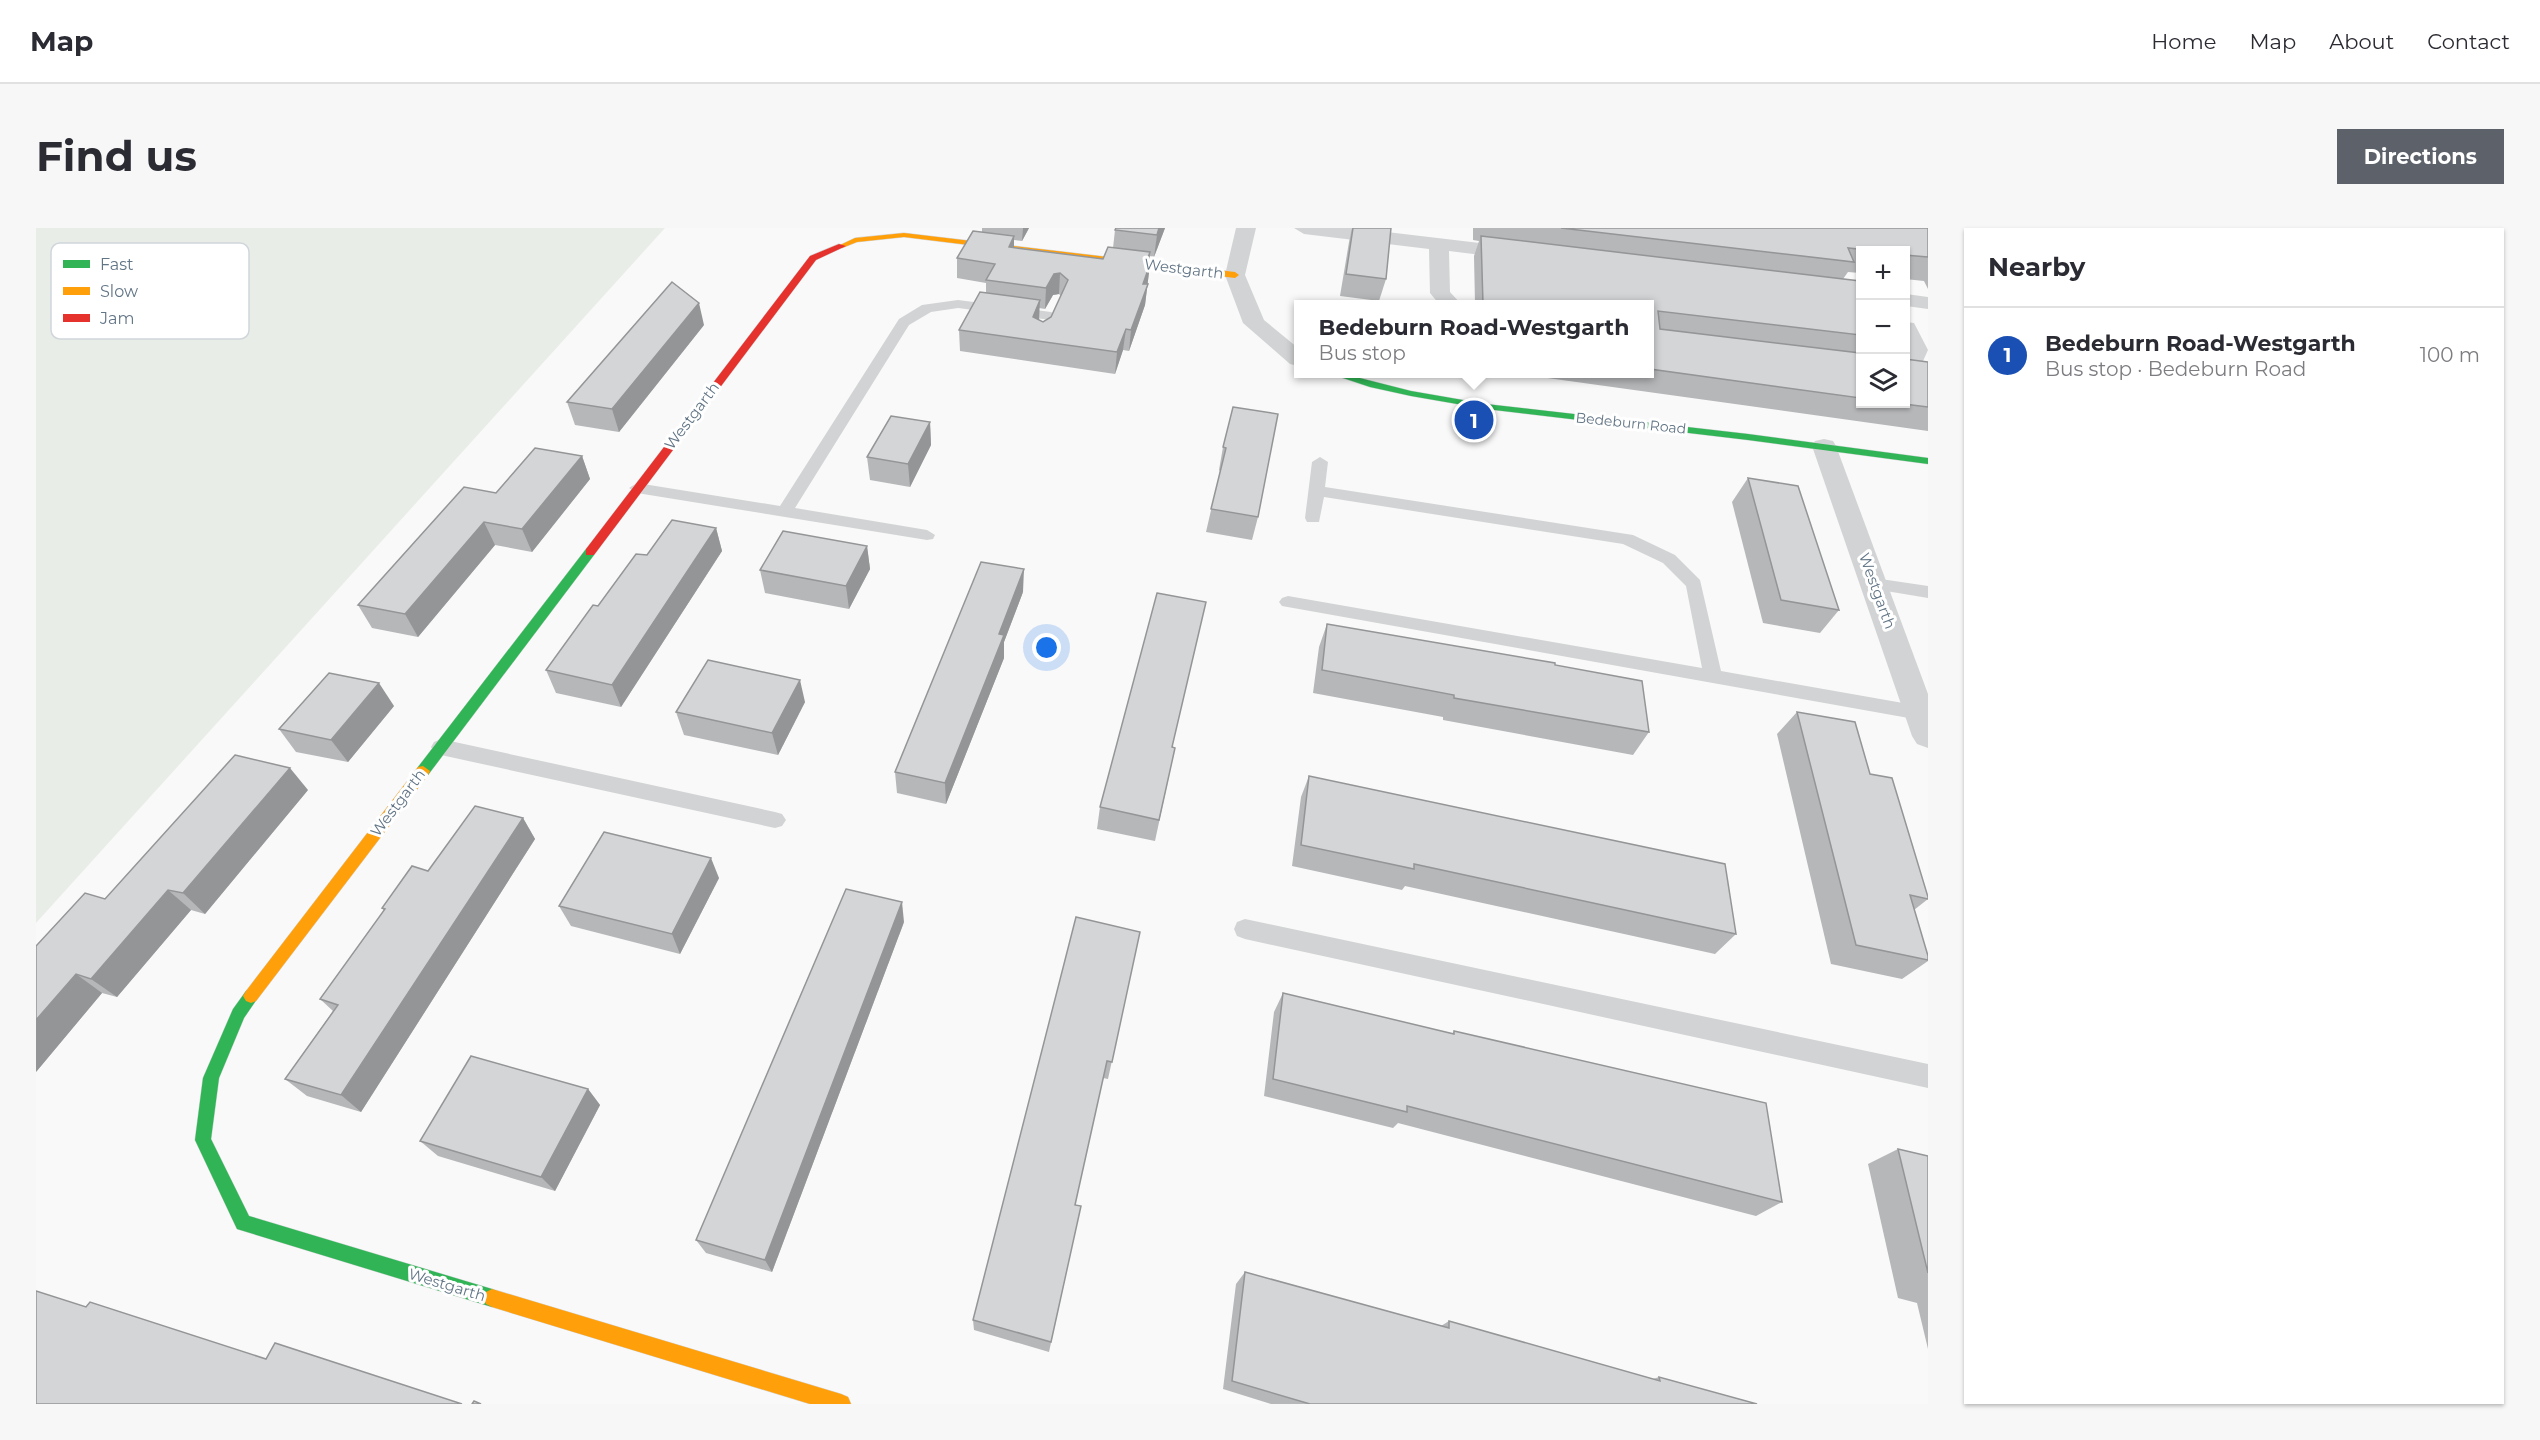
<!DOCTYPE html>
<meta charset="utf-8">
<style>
body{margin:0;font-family:Montserrat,sans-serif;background:#f7f7f7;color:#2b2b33}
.controls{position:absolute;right:18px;top:18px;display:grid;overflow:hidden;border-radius:0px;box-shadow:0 2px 4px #0004}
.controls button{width:54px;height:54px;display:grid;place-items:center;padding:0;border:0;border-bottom:2px solid #e1e1e2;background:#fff;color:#2b2b33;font:30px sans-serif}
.you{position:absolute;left:1011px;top:420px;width:21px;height:21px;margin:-15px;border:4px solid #fff;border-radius:50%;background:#1a73e8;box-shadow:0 0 0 9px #1a73e833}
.badge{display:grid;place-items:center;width:39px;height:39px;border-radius:50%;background:#5c616a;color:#fff;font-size:20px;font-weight:700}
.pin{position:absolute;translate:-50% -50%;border:3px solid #fff;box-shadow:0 2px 6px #0006}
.popup{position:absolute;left:1258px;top:72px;width:360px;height:78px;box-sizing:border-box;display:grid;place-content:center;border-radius:0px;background:#fff;filter:drop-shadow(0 2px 4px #0005);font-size:20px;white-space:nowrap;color:#7c7c81}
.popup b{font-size:22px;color:#2b2b33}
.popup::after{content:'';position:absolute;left:50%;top:100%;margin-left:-12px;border:12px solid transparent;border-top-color:#fff}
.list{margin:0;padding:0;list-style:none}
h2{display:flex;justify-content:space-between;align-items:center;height:78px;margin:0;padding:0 24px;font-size:26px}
h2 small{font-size:20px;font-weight:400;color:#7c7c81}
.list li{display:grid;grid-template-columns:39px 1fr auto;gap:18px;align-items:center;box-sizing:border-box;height:96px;padding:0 24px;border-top:2px solid #e1e1e2}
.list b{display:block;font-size:22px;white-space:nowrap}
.list p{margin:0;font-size:20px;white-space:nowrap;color:#7c7c81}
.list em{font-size:20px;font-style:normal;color:#7c7c81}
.icon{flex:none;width:33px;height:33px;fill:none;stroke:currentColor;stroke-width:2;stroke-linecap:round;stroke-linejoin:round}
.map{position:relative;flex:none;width:1892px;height:1176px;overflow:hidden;border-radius:0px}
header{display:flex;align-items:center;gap:36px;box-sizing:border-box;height:84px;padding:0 30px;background:#fff;border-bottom:2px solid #e1e1e2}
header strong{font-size:28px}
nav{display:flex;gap:33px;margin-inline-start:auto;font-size:21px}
.intro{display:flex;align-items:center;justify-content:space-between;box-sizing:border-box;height:144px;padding:0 36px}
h1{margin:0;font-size:42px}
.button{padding:15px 27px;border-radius:0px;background:#5c616a;color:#fff;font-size:21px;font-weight:700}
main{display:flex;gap:36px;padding:0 36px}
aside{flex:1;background:#fff;border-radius:0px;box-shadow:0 2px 4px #0004}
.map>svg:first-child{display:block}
.green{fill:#e8ede7}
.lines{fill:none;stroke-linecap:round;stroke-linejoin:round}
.fast-casing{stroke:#d4d6d8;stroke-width:1}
.slow-casing{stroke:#d4d6d8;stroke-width:1}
.jam-casing{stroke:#d4d6d8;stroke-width:1}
.lane{fill:#d2d3d4;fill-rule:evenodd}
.street{fill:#d2d3d4;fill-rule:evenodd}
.fast{fill:#30b455;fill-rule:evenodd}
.slow{fill:#ff9f0a;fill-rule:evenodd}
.jam{fill:#e5322d;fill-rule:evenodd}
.wall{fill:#b6b7b9;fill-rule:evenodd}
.shaded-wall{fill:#949596}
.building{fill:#d4d5d7;stroke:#949596;stroke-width:1.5}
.labels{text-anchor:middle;stroke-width:6;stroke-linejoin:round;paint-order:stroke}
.far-street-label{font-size:14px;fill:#627586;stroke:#fff}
.street-label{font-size:15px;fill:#627586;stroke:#fff}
.key{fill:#fff;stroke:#d0d6db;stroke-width:1.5}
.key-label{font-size:16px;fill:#627586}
</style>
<header>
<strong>Map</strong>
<nav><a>Home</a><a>Map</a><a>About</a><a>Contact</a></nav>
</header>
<div class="intro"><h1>Find us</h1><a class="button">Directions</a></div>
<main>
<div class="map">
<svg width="1892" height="1176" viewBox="0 0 1892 1176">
<rect width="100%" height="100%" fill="#f9f9f9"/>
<polygon class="green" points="0,0 629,0 0,695"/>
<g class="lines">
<g class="fast-casing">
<g id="fast">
<polygon points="1295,146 1308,146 1375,163 1450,176 1712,206 1892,230 1892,236 1712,212 1450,181 1375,168 1334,159"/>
<polygon points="554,320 558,321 558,327 392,547 382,547 380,543 382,539 550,321"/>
<polygon points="215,761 220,763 223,768 208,790 183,850 175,911 213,988 456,1061 462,1064 465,1070 462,1076 456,1079 201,1001 159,912 167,850 197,781 210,763"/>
</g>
</g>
<g class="slow-casing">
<g id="slow">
<polygon points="868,5 1199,44 1203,47 1199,50 868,9 821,14 806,20 802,18 819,10"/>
<polygon points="387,538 394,543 392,547 220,773 215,775 210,773 207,768 210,763 382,539"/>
<polygon points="456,1061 805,1166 812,1169 815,1176 774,1176 456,1079 450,1076 447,1070 450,1064"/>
</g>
</g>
<g class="jam-casing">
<polygon id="jam" points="803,16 810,18 780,32 558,327 550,327 550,321 774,28"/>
</g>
<g class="lane">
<polygon points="922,72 1015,84 1022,88 1015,92 922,80 895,84 873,97 759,280 891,302 899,307 897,311 891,312 601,265 593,260 601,255 744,278 863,91 886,77"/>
<polygon points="1284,229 1292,234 1289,259 1597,307 1639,327 1664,352 1685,443 1884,478 1891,480 1892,488 1884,492 1246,378 1243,374 1246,370 1252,368 1666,440 1650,358 1627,335 1587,316 1288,269 1283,294 1271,294 1269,290 1276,234"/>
<polygon points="1838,350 1892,358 1892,370 1832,360 1829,356"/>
<polygon points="405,511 739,584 746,586 750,592 746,598 739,600 405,527 398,524 395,519 398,514"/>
<polygon points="1209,691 1892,836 1892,860 1209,711 1201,708 1198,701 1201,694"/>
</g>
<g class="street">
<polygon points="1200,0 1220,0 1209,47 1228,92 1262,120 1262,138 1254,136 1207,95 1189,47"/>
<polygon points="1258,0 1317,0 1486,20 1493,22 1496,26 1493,30 1486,32 1413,23 1414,64 1425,76 1403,76 1394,65 1393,21 1268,6"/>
<polygon points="1870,66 1892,69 1892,81 1870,78"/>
<polygon points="1870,94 1878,95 1892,122 1882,144 1870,146"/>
<polygon points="1788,211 1797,213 1800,218 1892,466 1892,520 1881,516 1876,508 1776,218 1779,213"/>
</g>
<use href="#fast" class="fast"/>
<use href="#slow" class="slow"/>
<use href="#jam" class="jam"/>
</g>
<g class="wall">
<path d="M946,0H993L986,13L978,12V19L1067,31L1077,20L1079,2L1129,0L1118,29L1114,28L1113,36H1114L1109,77L1093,123L1087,122L1079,146L924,123L923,102L950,65V55L921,50V30L946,4ZM1023,66L1025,68L1015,89L1007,94L1003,92V80L1009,81L1017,67Z"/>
<polygon points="1316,0 1355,0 1350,51 1343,73 1304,68 1313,14"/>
<polygon points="1437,0 1892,0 1892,61 1888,53 1869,51 1869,22 1824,22 1824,45 1812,44 1807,51 1824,53 1824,176 1869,176 1892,134 1892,203 1483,146 1614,146 1614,76 1439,76 1438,28 1443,13 1437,12"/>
<polygon points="668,97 583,204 539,197 531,174"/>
<polygon points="1242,186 1222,289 1216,312 1170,304 1184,243 1183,242 1187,219"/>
<polygon points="894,194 895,217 874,259 834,252 831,229"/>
<polygon points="546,228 554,251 496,324 459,317 382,409 336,400 322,377 460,265"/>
<polygon points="1712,250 1803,382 1784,405 1727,395 1696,274"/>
<polygon points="680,300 686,323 585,479 520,465 510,442 562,378 611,327"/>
<polygon points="831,318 834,341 813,381 729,365 724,342"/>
<polygon points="987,364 968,414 968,430 910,576 861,565 859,544"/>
<polygon points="1291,396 1519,437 1613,504 1597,527 1407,492 1407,489 1277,465 1283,419"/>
<polygon points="769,474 742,527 648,507 640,484"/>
<polygon points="358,478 312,534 260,524 243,501"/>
<polygon points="1761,484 1834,546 1892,669 1892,671 1878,682 1892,728 1892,733 1866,751 1795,736 1741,506"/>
<polygon points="1137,519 1139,520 1119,613 1061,601 1064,579"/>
<polygon points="1273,548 1700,706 1679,726 1369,658 1366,662 1256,638 1265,569"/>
<polygon points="272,562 169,686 155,682 81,769 66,765 0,844 69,671"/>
<polygon points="487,590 499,611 325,884 271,868 249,851 297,783 284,771 348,683 346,680 392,643"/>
<polygon points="683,650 644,726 535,698 523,678"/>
<polygon points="868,694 736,1044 670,1025 660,1012"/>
<polygon points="1104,704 1072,851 1067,850 1039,977 1045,978 1013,1124 938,1102 937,1092"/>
<polygon points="1247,765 1416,806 1418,803 1746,974 1720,988 1362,895 1357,900 1228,868 1238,784"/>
<polygon points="552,861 564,877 519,963 402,928 384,913"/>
<polygon points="1862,921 1892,928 1892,1121 1881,1075 1862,1070 1832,936"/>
<polygon points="1209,1044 1405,1098 1413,1093 1617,1151 1623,1149 1721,1176 1235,1176 1187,1161 1200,1056"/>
</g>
<g class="shaded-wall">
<polygon points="987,0 993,0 986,13"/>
<polygon points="1123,0 1129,0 1118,29 1121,7"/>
<polygon points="978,8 978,29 973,19"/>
<polygon points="1114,24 1112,43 1114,36 1109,77 1093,123 1095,102 1110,36"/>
<polygon points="1024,45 1023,66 1017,67 1009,81 1010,60 1018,46"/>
<polygon points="1004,72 1003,93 997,89"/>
<polygon points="663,75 668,97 583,204 576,181"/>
<polygon points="1090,101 1087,122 1079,146 1081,124"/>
<polygon points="894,194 895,217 874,259 872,236"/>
<polygon points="546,228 554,251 496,324 486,301"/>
<polygon points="448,294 459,317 382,409 369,386"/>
<polygon points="680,300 686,323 585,479 576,457"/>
<polygon points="831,318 834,341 813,381 810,358"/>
<polygon points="988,341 987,364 968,414 968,430 910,576 909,555 963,406"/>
<polygon points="764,452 769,474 742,527 736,505"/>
<polygon points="343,455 358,478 312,534 295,512"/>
<polygon points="254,540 272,562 169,686 147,665"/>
<polygon points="487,590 499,611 325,884 305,867"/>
<polygon points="675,630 683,650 644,726 636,706"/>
<polygon points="132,662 155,682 81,769 55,751"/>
<polygon points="866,674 868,694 736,1044 729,1032"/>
<polygon points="40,746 66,765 0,844 0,792"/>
<polygon points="552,861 564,877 519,963 505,949"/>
</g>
<g class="building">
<polygon points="1080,0 1123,0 1121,7 1079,2"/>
<polygon points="1317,0 1355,0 1350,51 1310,46"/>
<polygon points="1525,0 1892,0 1892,29 1869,27 1869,22 1831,22 1812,20 1818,34"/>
<polygon points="937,3 978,8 973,19 1067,31 1072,19 1114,24 1110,36 1114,36 1107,56 1112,56 1095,102 1090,101 1081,124 923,102 944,64 1004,72 997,89 1007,94 1015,89 1032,52 1024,45 1018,46 1010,60 950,52 959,36 921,30"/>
<polygon points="1445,8 1824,53 1824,107 1622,83 1624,101 1824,125 1824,170 1614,141 1614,76 1447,76"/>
<polygon points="636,54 663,75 576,181 531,174"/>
<polygon points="1869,131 1892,134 1892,179 1868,176 1869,176"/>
<polygon points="1197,179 1242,186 1222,289 1175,281 1190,220 1187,219"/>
<polygon points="855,188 894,194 872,236 831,229"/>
<polygon points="499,220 546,228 486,301 448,294 369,386 322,377 428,259 460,265"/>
<polygon points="1712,250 1762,258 1803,382 1745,372"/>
<polygon points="636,292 680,300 576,457 510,442 557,377 562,378 600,326 611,327"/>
<polygon points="747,303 831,318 810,358 724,342"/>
<polygon points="945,334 988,341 963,406 968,407 909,555 859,544"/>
<polygon points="1121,365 1170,374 1136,519 1139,520 1123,592 1064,579"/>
<polygon points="1291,396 1519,435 1519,437 1606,453 1613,504 1418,470 1418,467 1286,442"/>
<polygon points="672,432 764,452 736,505 640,484"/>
<polygon points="293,445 343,455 295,512 243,501"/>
<polygon points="1761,484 1819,494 1834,546 1856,550 1892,669 1892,671 1874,667 1892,728 1892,732 1820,717"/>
<polygon points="199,527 254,540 147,665 132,662 55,751 40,746 0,792 0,718 49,665 69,671"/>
<polygon points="1273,548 1689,636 1700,706 1378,636 1378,641 1265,617"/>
<polygon points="439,578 487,590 305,867 249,851 302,777 284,771 349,681 346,680 376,638 392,643"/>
<polygon points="568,604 675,630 636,706 523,678"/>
<polygon points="810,661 866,674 729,1032 660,1012"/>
<polygon points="1040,689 1104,704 1076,834 1071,833 1039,977 1045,978 1015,1114 937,1092"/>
<polygon points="1247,765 1418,806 1418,803 1730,875 1746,974 1371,878 1371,884 1237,851"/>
<polygon points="435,828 552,861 505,949 384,913"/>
<polygon points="1862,921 1892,928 1892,1045"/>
<polygon points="1209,1044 1413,1100 1413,1093 1624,1153 1623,1149 1721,1176 1274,1176 1196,1153"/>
<polygon points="0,1063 50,1079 54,1074 230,1131 239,1115 426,1176 0,1176"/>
<polygon points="438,1173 445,1176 436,1176"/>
</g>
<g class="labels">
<g class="far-street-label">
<text transform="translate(1595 195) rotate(6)" y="5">Bedeburn Road</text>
</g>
<g class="street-label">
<text transform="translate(1148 41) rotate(7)" y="5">Westgarth</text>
<text transform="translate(656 188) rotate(-53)" y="5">Westgarth</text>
<text transform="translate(1841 363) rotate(70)" y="5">Westgarth</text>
<text transform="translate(362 575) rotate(-53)" y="5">Westgarth</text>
<text transform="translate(411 1057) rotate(17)" y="5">Westgarth</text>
</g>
</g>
<rect x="15" y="15" width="198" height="96" rx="9" class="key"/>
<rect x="27" y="32" width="27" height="8" fill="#30b455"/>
<rect x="27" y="59" width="27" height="8" fill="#ff9f0a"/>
<rect x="27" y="86" width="27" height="8" fill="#e5322d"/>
<g class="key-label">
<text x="64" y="42">Fast</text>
<text x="64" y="69">Slow</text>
<text x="64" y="96">Jam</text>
</g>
</svg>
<div class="controls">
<button>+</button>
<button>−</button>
<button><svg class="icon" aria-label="layers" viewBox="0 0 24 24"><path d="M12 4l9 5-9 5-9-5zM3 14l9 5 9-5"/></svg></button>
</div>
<div class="you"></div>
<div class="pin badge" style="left:1438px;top:192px;background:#1a4fb4">1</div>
<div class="popup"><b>Bedeburn Road-Westgarth</b>Bus stop</div>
</div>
<aside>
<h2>Nearby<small></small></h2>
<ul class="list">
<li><span class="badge" style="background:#1a4fb4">1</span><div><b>Bedeburn Road-Westgarth</b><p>Bus stop · Bedeburn Road</p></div><em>100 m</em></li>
</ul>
</aside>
</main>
